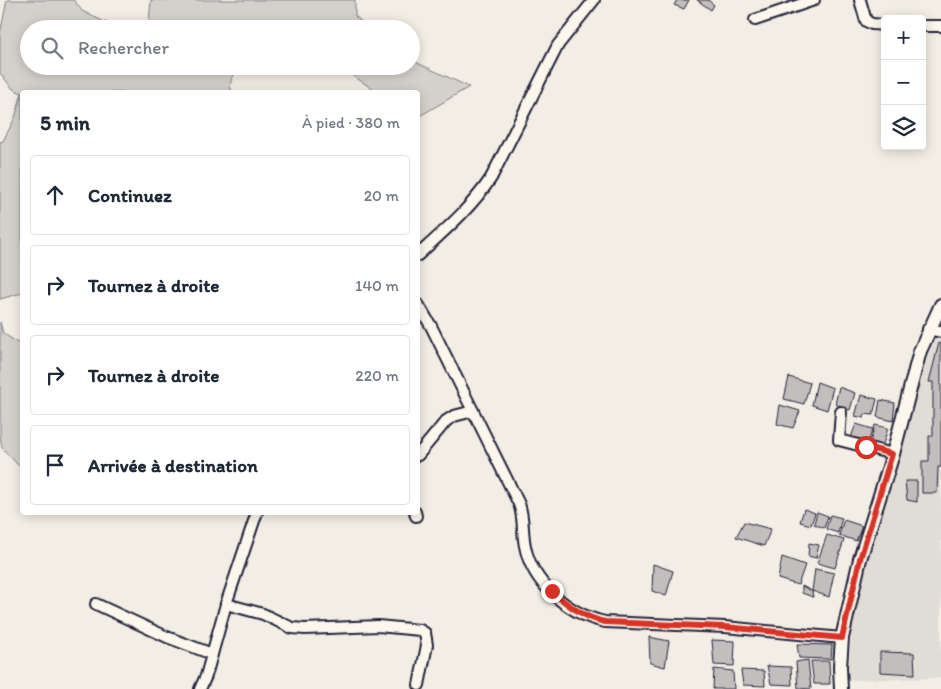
<!DOCTYPE html>
<html lang="fr">
<meta charset="utf-8">
<style>
body{margin:0;font-family:Itim,sans-serif;background:#f2f2f3;color:#1f2937}
.controls{position:absolute;right:15px;top:15px;display:grid;overflow:hidden;border-radius:5px;box-shadow:0 2px 12px #0003}
.controls button{width:45px;height:45px;display:grid;place-items:center;padding:0;border:0;border-bottom:1px solid #e0e1e3;background:#fff;color:#1f2937;font:25px sans-serif}
.stop{position:absolute;width:15px;height:15px;margin:-11px;border:4px solid #d93025;border-radius:50%;background:#fff}
.stop.end{background:#d93025;border-color:#fff;box-shadow:0 1px 5px #0008}
.list{margin:0;padding:0;list-style:none}
h2{display:flex;justify-content:space-between;align-items:center;height:65px;margin:0;padding:0 20px;font-size:21px}
h2 small{font-size:16px;font-weight:400;color:#747a83}
.list li{display:grid;grid-template-columns:32px 1fr auto;gap:15px;align-items:center;box-sizing:border-box;height:80px;margin:0 10px 10px;padding:0 10px;border:1px solid #e0e1e3;border-radius:5px}
.list b{display:block;font-size:19px;white-space:nowrap}
.list em{font-size:16px;font-style:normal;color:#747a83}
.icon{flex:none;width:28px;height:28px;fill:none;stroke:currentColor;stroke-width:2;stroke-linecap:round;stroke-linejoin:round}
.map{position:relative;flex:none;width:941px;height:689px;overflow:hidden}
.search{position:absolute;background:#fff;box-shadow:0 2px 12px #0003;left:20px;top:20px;width:400px;height:55px;display:flex;align-items:center;gap:12px;box-sizing:border-box;padding:0 18px;border-radius:28px;color:#747a83;font-size:19px}
.panel{position:absolute;background:#fff;box-shadow:0 2px 12px #0003;left:20px;top:90px;width:400px;height:425px;border-radius:5px}
.map>svg:first-child{display:block}
.built{fill:#e0dcd6}
.green{fill:#d4d1cc;stroke:#7b7a84}
.building{fill:#c2bebe;stroke:#22223b}
.lines{fill:none;stroke-linecap:round;stroke-linejoin:round}
.minor-casing{stroke:#22223b;stroke-width:14}
.tertiary-casing{stroke:#22223b;stroke-width:16}
.minor{stroke:#fbf7ec;stroke-width:10}
.tertiary{stroke:#fbf7ec;stroke-width:12}
.route{stroke:#d93025;stroke-width:6}
</style>
<div class="map">
<svg width="941" height="689" viewBox="0 0 941 689">
<rect width="100%" height="100%" fill="#f2eee5"/>
<filter id="ink" filterUnits="userSpaceOnUse"><feTurbulence type="fractalNoise" baseFrequency=".02" numOctaves="2"/><feDisplacementMap in="SourceGraphic" scale="10" xChannelSelector="R" yChannelSelector="G"/><feConvolveMatrix kernelMatrix="1 2 1 2 8 2 1 2 1" color-interpolation-filters="sRGB"/></filter>
<g filter="url(#ink)">
<polygon class="built" points="934,336 941,336 941,678 848,680 851,635 869,554"/>
<g class="green">
<polygon points="7,0 74,0 82,11 119,29 29,29 29,66 235,66 230,86 232,92 22,93 13,89 0,73 0,34"/>
<polygon points="151,0 355,0 355,16 370,29 145,29 149,22"/>
<polygon points="411,60 469,87 418,117 418,92 377,92 339,66 411,66"/>
<polygon points="22,93 22,293 0,299 0,142 3,141 15,118"/>
<polygon points="0,322 3,333 22,346 22,469 2,448 0,436"/>
</g>
<g class="building">
<polygon points="677,0 689,0 684,9 674,5"/>
<polygon points="697,0 708,0 714,5 711,10"/>
<polygon points="939,343 941,343 941,467 938,467 937,493 922,493 922,461 929,461 929,436 933,436 933,382 929,382"/>
<polygon points="789,377 810,383 804,404 784,399"/>
<polygon points="817,382 833,388 827,410 812,405"/>
<polygon points="839,387 855,393 850,410 835,404"/>
<polygon points="861,395 877,399 873,415 864,414 864,418 855,416"/>
<polygon points="880,400 895,403 893,421 877,417"/>
<polygon points="780,405 800,411 793,428 777,424"/>
<polygon points="856,424 873,429 866,447 850,440"/>
<polygon points="875,425 888,428 881,451 869,446"/>
<polygon points="905,481 917,481 917,502 907,500"/>
<polygon points="804,509 815,513 811,525 800,522"/>
<polygon points="817,512 828,516 824,528 814,524"/>
<polygon points="830,515 842,518 838,533 826,529"/>
<polygon points="844,520 862,526 856,541 839,535"/>
<polygon points="744,522 771,529 764,546 736,537"/>
<polygon points="827,535 844,540 835,568 817,563"/>
<polygon points="809,543 819,545 816,558 808,556"/>
<polygon points="782,557 805,565 798,585 778,579"/>
<polygon points="653,564 673,571 666,596 652,591"/>
<polygon points="815,569 834,573 829,597 812,591"/>
<polygon points="802,586 812,591 813,597 802,593"/>
<polygon points="649,637 669,641 665,667 650,663"/>
<polygon points="712,640 735,641 734,666 714,665"/>
<polygon points="797,644 832,645 831,659 799,658"/>
<polygon points="880,652 914,653 915,674 880,672"/>
<polygon points="808,660 811,689 798,688 796,662"/>
<polygon points="811,661 829,661 830,684 814,684"/>
<polygon points="767,666 791,667 792,685 771,684"/>
<polygon points="714,669 733,671 734,689 713,689"/>
<polygon points="741,670 764,671 765,686 743,685"/>
</g>
<g class="lines">
<g class="minor-casing">
<g id="minor">
<polyline points="860,0 866,21 872,24 885,25"/>
<polyline points="755,20 814,0"/>
<polyline points="922,26 941,26"/>
<path d="M418,255C444,231 471,208 491,178L558,45L594,0"/>
<path d="M418,304L431,326L519,504C524,517 522,532 525,546C532,583 568,614 605,622L725,627L842,638"/>
<polyline points="928,329 941,332"/>
<polyline points="841,412 839,440 893,454"/>
<polyline points="418,455 446,421 454,416 473,411"/>
<polyline points="415,512 416,516"/>
<polyline points="96,604 167,637 212,654"/>
<polyline points="226,604 263,614 292,628 305,629 378,626 420,630 425,633 427,645 419,685"/>
<polyline points="200,689 206,676 226,604 257,512"/>
</g>
</g>
<g class="tertiary-casing">
<polyline id="tertiary" points="841,689 840,667 842,638 860,559 893,454 920,351 941,305"/>
</g>
<use href="#minor" class="minor"/>
<use href="#tertiary" class="tertiary"/>
</g>
</g>
<g class="lines" filter="url(#ink)">
<path class="route" d="M552,591C567,605 584,618 605,622L725,627L842,638L860,559L892,454L866,447"/>
</g>
</svg>
<div class="controls">
<button>+</button>
<button>−</button>
<button><svg class="icon" aria-label="layers" viewBox="0 0 24 24"><path d="M12 4l9 5-9 5-9-5zM3 14l9 5 9-5"/></svg></button>
</div>
<div class="stop" style="left:866px;top:447px"></div>
<div class="stop end" style="left:552px;top:591px"></div>
<div class="search"><svg class="icon" aria-label="search" viewBox="0 0 24 24"><circle cx="10" cy="10" r="6"/><path d="M15 15l6 6"/></svg>Rechercher</div>
<section class="panel">
<h2>5 min<small>À pied · 380 m</small></h2>
<ul class="list">
<li><svg class="icon" aria-label="ahead" viewBox="0 0 24 24"><path d="M12 20V5M6 11l6-6 6 6"/></svg><div><b>Continuez</b></div><em>20 m</em></li>
<li><svg class="icon" aria-label="right" viewBox="0 0 24 24"><path d="M7 20v-9h11M14 6l5 5-5 5"/></svg><div><b>Tournez à droite</b></div><em>140 m</em></li>
<li><svg class="icon" aria-label="right" viewBox="0 0 24 24"><path d="M7 20v-9h11M14 6l5 5-5 5"/></svg><div><b>Tournez à droite</b></div><em>220 m</em></li>
<li><svg class="icon" aria-label="arrive" viewBox="0 0 24 24"><path d="M6 21V4h12l-3 4 3 4H6"/></svg><div><b>Arrivée à destination</b></div></li>
</ul>
</section>
</div>
